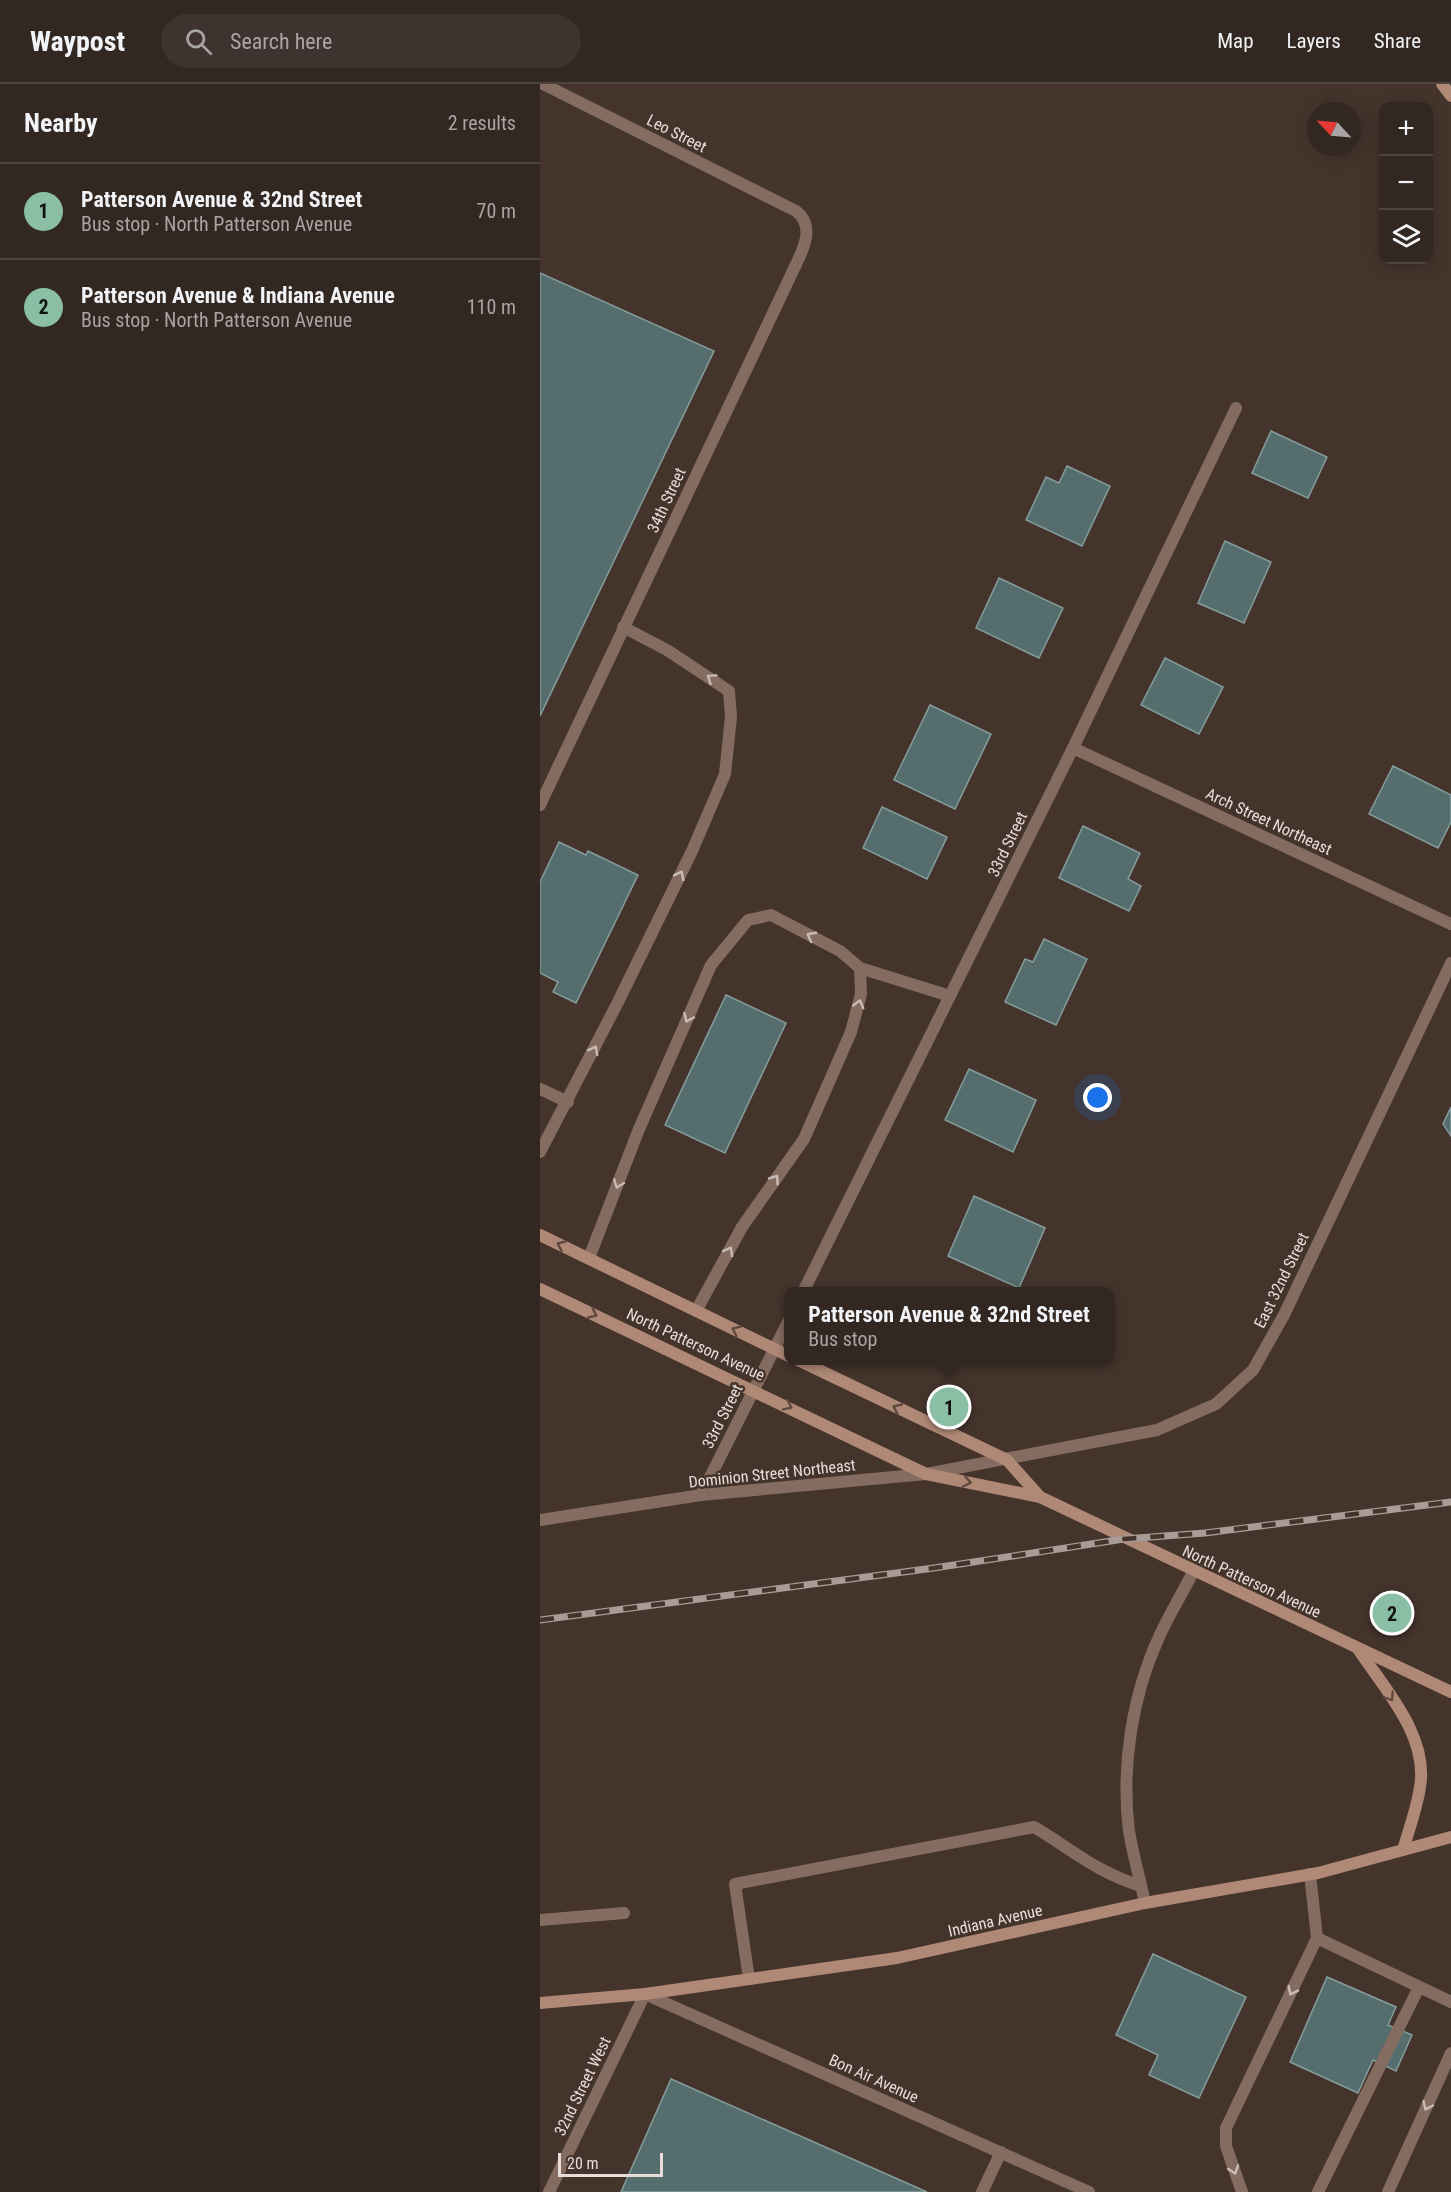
<!DOCTYPE html>
<meta charset="utf-8">
<style>
body{margin:0;font-family:"Roboto Condensed",sans-serif;background:#3e332e;color:#f1f3f6}
.controls{position:absolute;right:18px;top:18px;display:grid;overflow:hidden;border-radius:12px;box-shadow:0 3px 15px #0003}
.controls button{width:54px;height:54px;display:grid;place-items:center;padding:0;border:0;border-bottom:2px solid #4e443f;background:#332721;color:#f1f3f6;font:30px sans-serif}
.compass{position:absolute;left:767px;top:18px;width:54px;height:54px;border-radius:50%;background:#332721;box-shadow:0 3px 15px #0003;rotate:296deg}
.scale{position:absolute;left:18px;bottom:15px;width:105px;box-sizing:border-box;padding-left:6px;border:3px solid #e8ddd9;border-top:0;font-size:16px;line-height:21px;white-space:nowrap;color:#e8ddd9;-webkit-text-stroke:4px #44342c;paint-order:stroke}
.you{position:absolute;left:558px;top:1014px;width:21px;height:21px;margin:-15px;border:4px solid #fff;border-radius:50%;background:#1a73e8;box-shadow:0 0 0 9px #1a73e833}
.badge{display:grid;place-items:center;width:39px;height:39px;border-radius:50%;background:#8abfa5;color:#111;font-size:20px;font-weight:700}
.pin{position:absolute;translate:-50% -50%;border:3px solid #fff;box-shadow:0 2px 6px #0006}
.popup{position:absolute;left:244px;top:1203px;width:330px;height:78px;box-sizing:border-box;display:grid;place-content:center;border-radius:12px;background:#332721;filter:drop-shadow(0 2px 4px #0005);font-size:20px;white-space:nowrap;color:#a9a5a5}
.popup b{font-size:22px;color:#f1f3f6}
.popup::after{content:'';position:absolute;left:50%;top:100%;margin-left:-12px;border:12px solid transparent;border-top-color:#332721}
.list{margin:0;padding:0;list-style:none}
h2{display:flex;justify-content:space-between;align-items:center;height:78px;margin:0;padding:0 24px;font-size:26px}
h2 small{font-size:20px;font-weight:400;color:#a9a5a5}
.list li{display:grid;grid-template-columns:39px 1fr auto;gap:18px;align-items:center;box-sizing:border-box;height:96px;padding:0 24px;border-top:2px solid #4e443f}
.list b{display:block;font-size:22px;white-space:nowrap}
.list p{margin:0;font-size:20px;white-space:nowrap;color:#a9a5a5}
.list em{font-size:20px;font-style:normal;color:#a9a5a5}
.icon{flex:none;width:33px;height:33px;fill:none;stroke:currentColor;stroke-width:2;stroke-linecap:round;stroke-linejoin:round}
.map{position:relative;flex:none;width:911px;height:2108px;overflow:hidden}
header{display:flex;align-items:center;gap:36px;box-sizing:border-box;height:84px;padding:0 30px;background:#332721;border-bottom:2px solid #4e443f}
header strong{font-size:28px}
nav{display:flex;gap:33px;margin-inline-start:auto;font-size:21px}
.search{width:420px;height:54px;background:#3e332e;display:flex;align-items:center;gap:15px;box-sizing:border-box;padding:0 21px;border-radius:33px;color:#a9a5a5;font-size:22px}
main{display:flex}
aside{flex:1;background:#332721}
.map>svg:first-child{display:block}
.building{fill:#566d6d;stroke:#859d9d;stroke-width:1.5}
.lines{fill:none;stroke-linecap:round;stroke-linejoin:round}
.lane{stroke:#846c60;stroke-width:12}
.street{stroke:#846c60;stroke-width:12}
.secondary{stroke:#af8876;stroke-width:12}
.rail-casing{stroke:#a99c96;stroke-width:7}
.rail{stroke:#44342c;stroke-width:4.5;stroke-dasharray:14;stroke-linecap:butt}
.oneway{stroke:#cabbb5}
.oneway2{stroke:#5f493e}
.labels{text-anchor:middle;stroke-width:5;stroke-linejoin:round;paint-order:stroke}
.street-label{font-size:16px;fill:#e8ddd9;stroke:#44342c}
</style>
<header>
<strong>Waypost</strong>
<div class="search"><svg class="icon" aria-label="search" viewBox="0 0 24 24"><circle cx="10" cy="10" r="6"/><path d="M15 15l6 6"/></svg>Search here</div>
<nav><a>Map</a><a>Layers</a><a>Share</a></nav>
</header>
<main>
<aside>
<h2>Nearby<small>2 results</small></h2>
<ul class="list">
<li><span class="badge">1</span><div><b>Patterson Avenue &amp; 32nd Street</b><p>Bus stop · North Patterson Avenue</p></div><em>70 m</em></li>
<li><span class="badge">2</span><div><b>Patterson Avenue &amp; Indiana Avenue</b><p>Bus stop · North Patterson Avenue</p></div><em>110 m</em></li>
</ul>
</aside>
<div class="map">
<svg width="911" height="2108" viewBox="0 0 911 2108">
<rect width="100%" height="100%" fill="#44342c"/>
<g class="building">
<polygon points="0,189 174,267 0,632"/>
<polygon points="731,347 787,373 768,414 712,389"/>
<polygon points="527,382 570,402 542,462 486,436 506,393 519,399"/>
<polygon points="685,457 731,478 704,539 658,519"/>
<polygon points="459,494 523,524 499,574 436,544"/>
<polygon points="625,574 683,603 659,650 601,621"/>
<polygon points="390,621 451,650 415,725 354,696"/>
<polygon points="853,682 911,711 911,738 898,764 829,730"/>
<polygon points="342,723 407,753 387,795 323,764"/>
<polygon points="543,742 600,769 588,795 601,802 589,827 519,794"/>
<polygon points="19,758 46,771 48,767 98,791 36,919 13,908 18,898 0,889 0,798"/>
<polygon points="504,855 547,875 516,941 465,918 485,875 493,878"/>
<polygon points="186,911 246,939 185,1069 125,1041"/>
<polygon points="429,985 496,1016 473,1068 405,1036"/>
<polygon points="911,1023 911,1052 903,1040"/>
<polygon points="434,1112 505,1144 479,1204 408,1172"/>
<polygon points="613,1870 706,1913 659,2014 609,1991 618,1971 576,1951"/>
<polygon points="787,1893 856,1923 848,1941 872,1951 856,1987 833,1976 818,2009 750,1978"/>
<polygon points="131,1995 387,2108 81,2108"/>
</g>
<g class="lines">
<g class="lane">
<path d="M0,721L251,191C260,171 278,144 256,127L3,0"/>
<polyline points="0,1005 28,1018"/>
<polyline points="0,1068 77,920 152,767 185,690 191,633 189,607 127,566 83,543"/>
<polyline points="49,1174 99,1045 171,881 208,836 231,831 300,867 320,884 410,912"/>
<polyline points="156,1227 202,1143 264,1055 311,948 321,910 320,884"/>
<path d="M605,1819C600,1795 593,1771 589,1747C581,1683 592,1612 619,1553C629,1531 642,1510 653,1488"/>
<polyline points="0,1836 84,1829"/>
<polyline points="777,1854 911,1918"/>
<path d="M209,1895L195,1800L494,1743C533,1766 556,1788 601,1802"/>
<polyline points="442,2108 461,2068"/>
<polyline points="702,2108 686,2062 686,2044 777,1854 770,1790"/>
<polyline points="778,2108 879,1903"/>
</g>
<g class="street">
<polyline points="533,664 911,840"/>
<polyline points="263,1208 533,664 696,324"/>
<polyline points="161,1411 249,1236"/>
<polyline points="0,1436 161,1411 386,1390 617,1346 676,1320 713,1286 744,1231 911,879"/>
<polyline points="9,2108 105,1910 549,2108"/>
<polyline points="848,2108 911,1969"/>
</g>
<g class="secondary">
<polyline points="902,0 911,12"/>
<polyline points="0,1151 249,1272"/>
<polyline points="0,1205 386,1390 500,1413 911,1608"/>
<polyline points="258,1276 467,1376 500,1413"/>
<path d="M818,1565C844,1604 889,1652 880,1703C877,1724 869,1745 863,1766"/>
<polyline points="0,1919 105,1910 357,1874 605,1819 778,1789 911,1753"/>
</g>
<g class="rail-casing">
<polyline id="rail" points="0,1536 394,1484 584,1455 665,1449 911,1418"/>
</g>
<use href="#rail" class="rail"/>
</g>
<defs><path id="oneway-chevron" d="M-2-3.5L2.5 0L-2 3.5" fill="none" stroke-width="1.6" stroke-linecap="round" stroke-linejoin="round" transform="scale(1.5)"/></defs>
<g class="oneway">
<use href="#oneway-chevron" transform="translate(171 594) rotate(-146)"/>
<use href="#oneway-chevron" transform="translate(140 791) rotate(-64)"/>
<use href="#oneway-chevron" transform="translate(271 852) rotate(-152)"/>
<use href="#oneway-chevron" transform="translate(319 920) rotate(-75)"/>
<use href="#oneway-chevron" transform="translate(148 934) rotate(114)"/>
<use href="#oneway-chevron" transform="translate(54 966) rotate(-63)"/>
<use href="#oneway-chevron" transform="translate(235 1095) rotate(-55)"/>
<use href="#oneway-chevron" transform="translate(78 1100) rotate(111)"/>
<use href="#oneway-chevron" transform="translate(189 1167) rotate(-61)"/>
<use href="#oneway-chevron" transform="translate(752 1907) rotate(116)"/>
<use href="#oneway-chevron" transform="translate(887 2022) rotate(115)"/>
<use href="#oneway-chevron" transform="translate(694 2086) rotate(71)"/>
</g>
<g class="oneway2">
<use href="#oneway-chevron" transform="translate(21 1161) rotate(-156)"/>
<use href="#oneway-chevron" transform="translate(53 1230) rotate(25)"/>
<use href="#oneway-chevron" transform="translate(196 1246) rotate(-154)"/>
<use href="#oneway-chevron" transform="translate(248 1322) rotate(26)"/>
<use href="#oneway-chevron" transform="translate(357 1324) rotate(-155)"/>
<use href="#oneway-chevron" transform="translate(427 1398) rotate(12)"/>
<use href="#oneway-chevron" transform="translate(850 1613) rotate(56)"/>
</g>
<g class="labels">
<g class="street-label">
<text transform="translate(137 49) rotate(27)" y="6">Leo Street</text>
<text transform="translate(126 416) rotate(-65)" y="6">34th Street</text>
<text transform="translate(729 737) rotate(25)" y="6">Arch Street Northeast</text>
<text transform="translate(467 760) rotate(-64)" y="6">33rd Street</text>
<text transform="translate(741 1196) rotate(-64)" y="6">East 32nd Street</text>
<text transform="translate(156 1260) rotate(25)" y="6">North Patterson Avenue</text>
<text transform="translate(182 1332) rotate(-63)" y="6">33rd Street</text>
<text transform="translate(232 1389) rotate(-6)" y="6">Dominion Street Northeast</text>
<text transform="translate(712 1497) rotate(25)" y="6">North Patterson Avenue</text>
<text transform="translate(455 1836) rotate(-13)" y="6">Indiana Avenue</text>
<text transform="translate(334 1994) rotate(24)" y="6">Bon Air Avenue</text>
<text transform="translate(42 2002) rotate(-64)" y="6">32nd Street West</text>
</g>
</g>
</svg>
<div class="controls">
<button>+</button>
<button>−</button>
<button><svg class="icon" aria-label="layers" viewBox="0 0 24 24"><path d="M12 4l9 5-9 5-9-5zM3 14l9 5 9-5"/></svg></button>
</div>
<svg class="compass" viewBox="-18 -18 36 36"><path d="M0-13l5 13h-10z" fill="#e53935"/><path d="M0 13l5-13h-10z" fill="#a9a5a5"/></svg>
<div class="scale">20 m</div>
<div class="you"></div>
<div class="pin badge" style="left:409px;top:1323px">1</div>
<div class="popup"><b>Patterson Avenue &amp; 32nd Street</b>Bus stop</div>
<div class="pin badge" style="left:852px;top:1529px">2</div>
</div>
</main>
